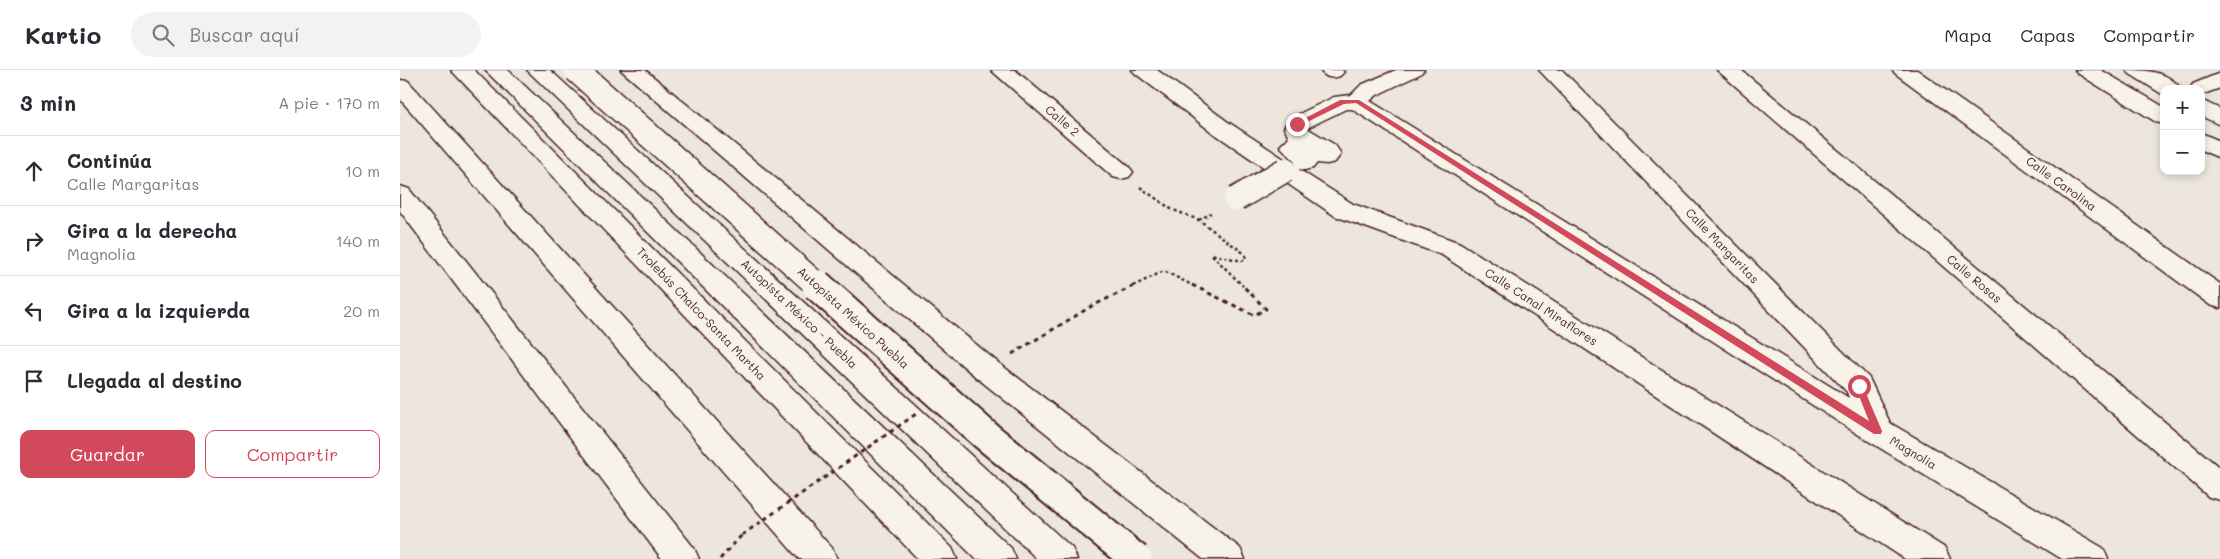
<!DOCTYPE html>
<html lang="es">
<meta charset="utf-8">
<style>
body{margin:0;font-family:Mali,sans-serif;background:#f2f2f3;color:#2b2b33}
.controls{position:absolute;right:15px;top:15px;display:grid;overflow:hidden;border-radius:10px;box-shadow:0 2px 8px #0003}
.controls button{width:45px;height:45px;display:grid;place-items:center;padding:0;border:0;border-bottom:1px solid #e1e1e2;background:#fff;color:#2b2b33;font:25px sans-serif}
.stop{position:absolute;width:15px;height:15px;margin:-11px;border:4px solid #d1495b;border-radius:50%;background:#fff}
.stop.end{background:#d1495b;border-color:#fff;box-shadow:0 1px 5px #0008}
.list{margin:0;padding:0;list-style:none}
h2{display:flex;justify-content:space-between;align-items:center;height:65px;margin:0;padding:0 20px;font-size:21px}
h2 small{font-size:16px;font-weight:400;color:#7c7c81}
.list li{display:grid;grid-template-columns:32px 1fr auto;gap:15px;align-items:center;box-sizing:border-box;height:70px;padding:0 20px;border-top:1px solid #e1e1e2}
.list b{display:block;font-size:19px;white-space:nowrap}
.list p{margin:0;font-size:16px;white-space:nowrap;color:#7c7c81}
.list em{font-size:16px;font-style:normal;color:#7c7c81}
.actions{display:flex;gap:10px;padding:15px 20px}
.actions a{flex:1;padding:11px 0;border:1px solid #d1495b;border-radius:10px;text-align:center;font-size:18px;color:#d1495b}
.actions .main{background:#d1495b;color:#fff}
.icon{flex:none;width:28px;height:28px;fill:none;stroke:currentColor;stroke-width:2;stroke-linecap:round;stroke-linejoin:round}
.map{position:relative;flex:none;width:1820px;height:489px;overflow:hidden}
header{display:flex;align-items:center;gap:30px;box-sizing:border-box;height:70px;padding:0 25px;background:#fff;border-bottom:1px solid #e1e1e2}
header strong{font-size:24px}
nav{display:flex;gap:28px;margin-inline-start:auto;font-size:18px}
.search{width:350px;height:45px;background:#f2f2f3;display:flex;align-items:center;gap:12px;box-sizing:border-box;padding:0 18px;border-radius:28px;color:#7c7c81;font-size:19px}
main{display:flex}
aside{flex:1;background:#fff}
.map>svg:first-child{display:block}
.lines{fill:none;stroke-linecap:round;stroke-linejoin:round}
.minor-casing{stroke:#4a1f2b;stroke-width:3}
.highway-casing{stroke:#4a1f2b;stroke-width:3}
.path-far1{stroke:#4a1f2b;stroke-width:2.5;stroke-dasharray:3 3;stroke-linecap:butt}
.path{stroke:#4a1f2b;stroke-width:3;stroke-dasharray:4.5 4.5;stroke-linecap:butt}
.minor{fill:#f7f3e8;fill-rule:evenodd}
.highway{fill:#f7f3e8;fill-rule:evenodd}
.minor-bridge-casing{stroke:#4a1f2b;stroke-width:27;stroke-linecap:butt}
.highway-bridge-far1-casing{stroke:#4a1f2b;stroke-width:27;stroke-linecap:butt}
.highway-bridge-casing{stroke:#4a1f2b;stroke-width:34;stroke-linecap:butt}
.path-bridge{stroke:#4a1f2b;stroke-width:3;stroke-dasharray:4.5 4.5;stroke-linecap:butt}
.minor-bridge{stroke:#f7f3e8;stroke-width:24}
.highway-bridge-far1{stroke:#f7f3e8;stroke-width:24}
.highway-bridge{stroke:#f7f3e8;stroke-width:30}
.route{fill:#d1495b}
.labels{text-anchor:middle;stroke-width:4;stroke-linejoin:round;paint-order:stroke}
.street-label{font-size:12px;fill:#4a1f2b;stroke:#f7f3e8}
</style>
<header>
<strong>Kartio</strong>
<div class="search"><svg class="icon" aria-label="search" viewBox="0 0 24 24"><circle cx="10" cy="10" r="6"/><path d="M15 15l6 6"/></svg>Buscar aquí</div>
<nav><a>Mapa</a><a>Capas</a><a>Compartir</a></nav>
</header>
<main>
<aside>
<h2>3 min<small>A pie · 170 m</small></h2>
<ul class="list">
<li><svg class="icon" aria-label="ahead" viewBox="0 0 24 24"><path d="M12 20V5M6 11l6-6 6 6"/></svg><div><b>Continúa</b><p>Calle Margaritas</p></div><em>10 m</em></li>
<li><svg class="icon" aria-label="right" viewBox="0 0 24 24"><path d="M7 20v-9h11M14 6l5 5-5 5"/></svg><div><b>Gira a la derecha</b><p>Magnolia</p></div><em>140 m</em></li>
<li><svg class="icon" aria-label="left" viewBox="0 0 24 24"><path d="M17 20v-9H6M10 6l-5 5 5 5"/></svg><div><b>Gira a la izquierda</b></div><em>20 m</em></li>
<li><svg class="icon" aria-label="arrive" viewBox="0 0 24 24"><path d="M6 21V4h12l-3 4 3 4H6"/></svg><div><b>Llegada al destino</b></div></li>
</ul>
<div class="actions"><a class="main">Guardar</a><a>Compartir</a></div>
</aside>
<div class="map">
<svg width="1820" height="489" viewBox="0 0 1820 489">
<rect width="100%" height="100%" fill="#ece6dd"/>
<filter id="ink" filterUnits="userSpaceOnUse"><feTurbulence type="fractalNoise" baseFrequency=".02" numOctaves="2"/><feDisplacementMap in="SourceGraphic" scale="10" xChannelSelector="R" yChannelSelector="G"/><feConvolveMatrix kernelMatrix="1 2 1 2 8 2 1 2 1" color-interpolation-filters="sRGB"/></filter>
<g filter="url(#ink)">
<g class="lines">
<g class="minor-casing">
<g id="minor">
<polygon points="51,0 74,0 552,478 557,489 518,489"/>
<polygon points="85,0 108,0 611,478 616,489 576,489"/>
<polygon points="221,0 245,0 596,291 600,299 596,307 586,310 576,307"/>
<polygon points="591,0 615,0 729,97 733,102 729,107 721,109 713,107"/>
<polygon points="732,0 757,0 828,52 896,97 894,90 880,76 889,67 884,58 889,49 934,27 951,25 961,15 996,0 1024,0 1020,4 977,25 970,31 1449,328 1447,322 1139,0 1162,0 1469,308 1490,353 1703,478 1708,489 1662,489 1467,370 952,39 946,39 907,58 935,75 941,84 935,92 927,94 917,93 913,98 905,100 898,99 953,134 1060,173 1545,478 1550,489 1505,489 1042,185 935,146 812,62 736,4"/>
<path d="M920,0H942L944,2L940,6C931,9 926,8 920,0Z"/>
<polygon points="1317,0 1341,0 1820,398 1820,430 1809,427"/>
<polygon points="1492,0 1517,0 1820,214 1820,238 1810,235 1496,4"/>
<polygon points="1675,0 1701,0 1764,37 1764,54 1756,52 1679,4"/>
<path d="M1726,0C1746,0 1768,1 1781,19H1764L1762,24L1730,4Z"/>
<polygon points="1820,3 1820,18 1801,25 1801,19 1790,19 1793,14"/>
<polygon points="1801,30 1820,39 1820,55 1801,46"/>
<polygon points="1801,63 1820,71 1820,88 1801,80"/>
</g>
</g>
<g class="highway-casing">
<g id="highway">
<polygon points="127,0 150,0 672,478 677,489 637,489"/>
<polygon points="0,10 8,11 432,478 437,489 399,489 0,29"/>
<polygon points="0,116 9,119 294,478 299,489 262,489 0,141"/>
<polygon points="586,288 596,291 840,478 845,489 803,489 576,307 572,299 576,291"/>
</g>
</g>
<g class="path-far1">
<polyline points="740,117 771,139 799,150 845,184 846,189 842,191 811,184 843,216"/>
<polyline points="799,150 811,143"/>
<polyline points="733,216 764,201 794,216"/>
</g>
<g class="path">
<polyline points="792,215 854,245 866,239 842,215"/>
<polyline points="612,284 692,236 736,215"/>
<polyline points="320,489 342,465"/>
</g>
<use href="#minor" class="minor"/>
<use href="#highway" class="highway"/>
<g class="minor-bridge-casing">
<polyline id="minor-bridge" points="836,129 885,100"/>
</g>
<g class="highway-bridge-far1-casing">
<polyline id="highway-bridge-far1" points="176,0 418,216"/>
</g>
<g class="highway-bridge-casing">
<polyline id="highway-bridge" points="417,215 584,364 736,489"/>
</g>
<polyline class="path-bridge" points="342,465 516,344"/>
<use href="#minor-bridge" class="minor-bridge"/>
<use href="#highway-bridge-far1" class="highway-bridge-far1"/>
<use href="#highway-bridge" class="highway-bridge"/>
</g>
</g>
<polygon class="route" points="940,30 959,30 1469,351 1455,316 1459,313 1462,314 1482,361 1481,364 1474,364 956,33 944,34 899,56 894,54"/>
<g class="labels">
<g class="street-label">
<text transform="translate(662 51) rotate(41)" y="4">Calle 2</text>
<text transform="translate(1661 114) rotate(36)" y="4">Calle Carolina</text>
<text transform="translate(1322 176) rotate(46)" y="4">Calle Margaritas</text>
<text transform="translate(1574 209) rotate(40)" y="4">Calle Rosas</text>
<text transform="translate(1141 237) rotate(33)" y="4">Calle Canal Miraflores</text>
<text transform="translate(301 244) rotate(46)" y="4">Trolebús Chalco-Santa Martha</text>
<text transform="translate(399 244) rotate(43)" y="4">Autopista México - Puebla</text>
<text transform="translate(453 248) rotate(42)" y="4">Autopista México Puebla</text>
<text transform="translate(1513 383) rotate(31)" y="4">Magnolia</text>
</g>
</g>
</svg>
<div class="controls">
<button>+</button>
<button>−</button>
</div>
<div class="stop" style="left:1459px;top:316px"></div>
<div class="stop end" style="left:897px;top:54px"></div>
</div>
</main>
